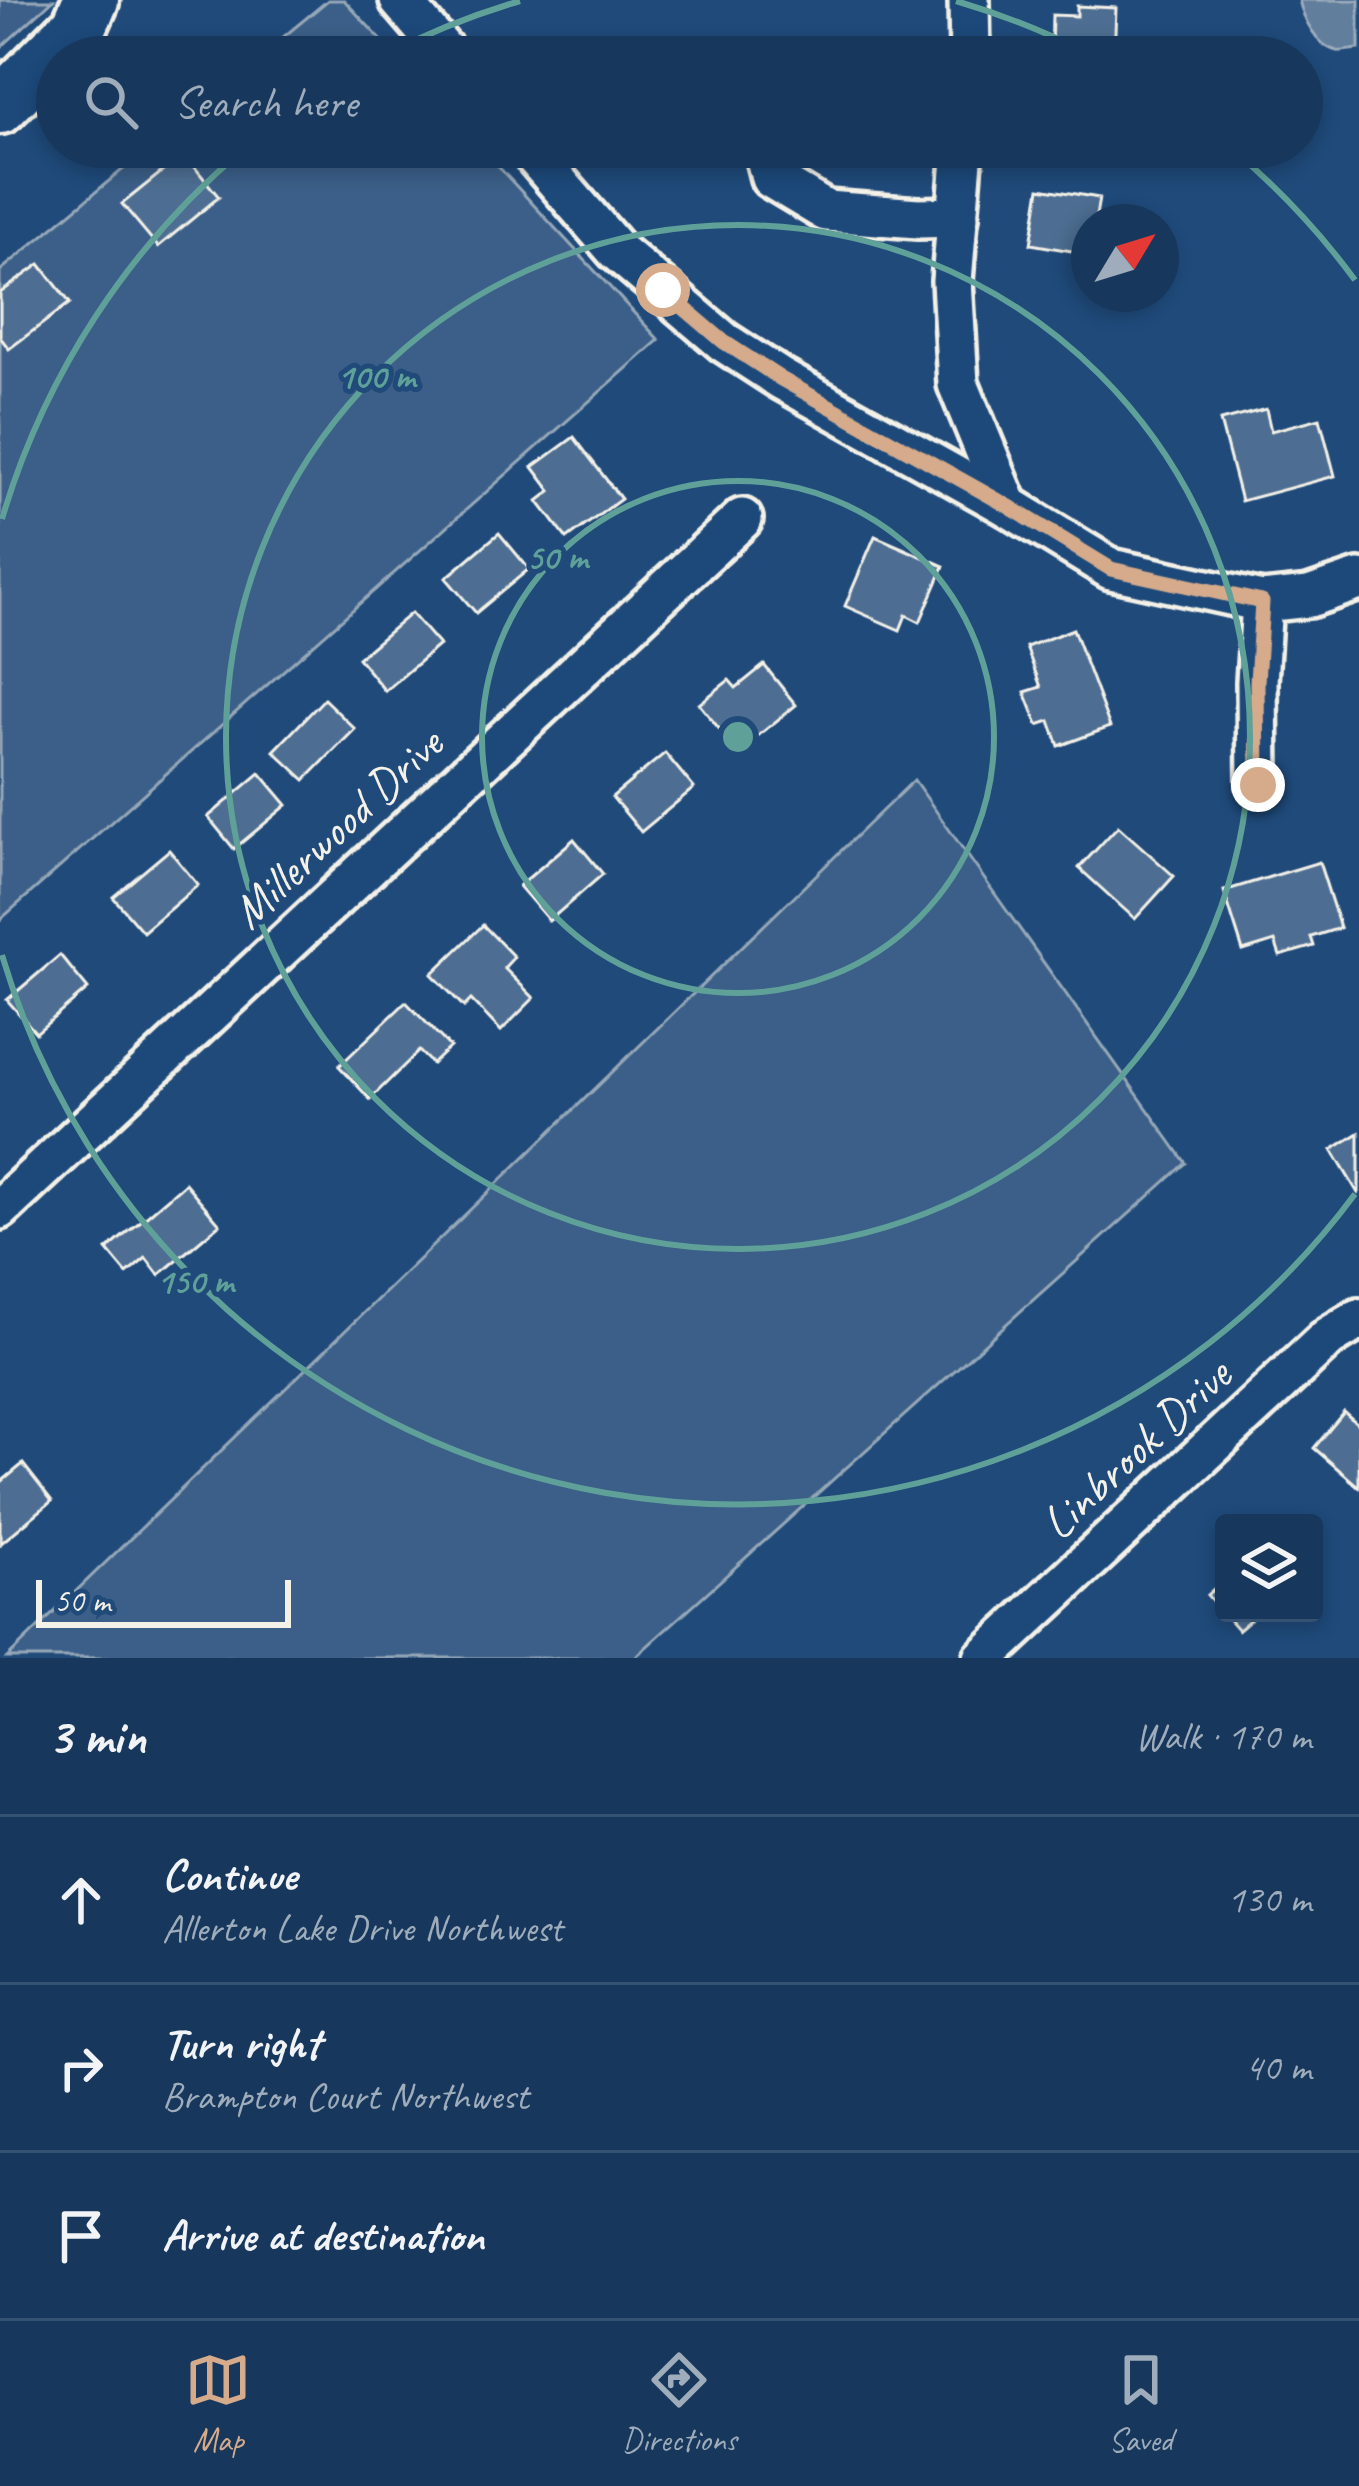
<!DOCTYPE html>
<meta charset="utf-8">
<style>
body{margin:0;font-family:Caveat,sans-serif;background:#203f62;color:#f1f3f6}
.controls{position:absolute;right:36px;bottom:36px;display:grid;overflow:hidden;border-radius:12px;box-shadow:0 6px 18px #0003}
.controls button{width:108px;height:108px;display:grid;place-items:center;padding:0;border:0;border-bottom:3px solid #365272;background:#17385c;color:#f1f3f6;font:60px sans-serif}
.compass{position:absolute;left:1071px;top:204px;width:108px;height:108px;border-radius:50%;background:#17385c;box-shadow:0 6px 18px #0003;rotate:52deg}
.scale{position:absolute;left:36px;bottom:30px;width:255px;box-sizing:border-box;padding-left:12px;border:6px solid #f4f1e8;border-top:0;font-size:33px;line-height:42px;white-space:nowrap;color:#f4f1e8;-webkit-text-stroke:9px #1f4a7a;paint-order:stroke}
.stop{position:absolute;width:36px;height:36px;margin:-27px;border:9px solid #d6ab8b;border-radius:50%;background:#fff}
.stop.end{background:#d6ab8b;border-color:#fff;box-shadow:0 3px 12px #0008}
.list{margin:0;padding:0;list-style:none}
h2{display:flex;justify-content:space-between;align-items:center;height:156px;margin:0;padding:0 48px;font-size:51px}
h2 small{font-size:39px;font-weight:400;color:#9eacbb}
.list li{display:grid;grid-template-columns:78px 1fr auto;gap:36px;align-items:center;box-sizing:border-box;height:168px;padding:0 48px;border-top:3px solid #365272}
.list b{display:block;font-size:45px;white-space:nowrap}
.list p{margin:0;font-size:39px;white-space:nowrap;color:#9eacbb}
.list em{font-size:39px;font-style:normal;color:#9eacbb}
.icon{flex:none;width:66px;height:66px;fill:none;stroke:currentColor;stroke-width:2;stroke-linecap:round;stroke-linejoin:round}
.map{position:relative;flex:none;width:1359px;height:1658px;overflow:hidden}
.search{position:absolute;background:#17385c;box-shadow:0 6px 18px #0003;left:36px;right:36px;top:36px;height:132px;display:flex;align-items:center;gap:30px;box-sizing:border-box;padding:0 42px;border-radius:66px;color:#9eacbb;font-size:45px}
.sheet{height:660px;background:#17385c}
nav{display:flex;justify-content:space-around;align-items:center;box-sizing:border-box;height:168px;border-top:3px solid #365272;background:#17385c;font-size:33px;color:#9eacbb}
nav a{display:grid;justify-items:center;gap:6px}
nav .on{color:#d6ab8b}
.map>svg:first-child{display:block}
.green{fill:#3a5f88;stroke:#97a8b8;stroke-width:3}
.water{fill:#627e9d;stroke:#9cacbb;stroke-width:3}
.building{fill:#4d6e92;stroke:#f4f1e8;stroke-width:3}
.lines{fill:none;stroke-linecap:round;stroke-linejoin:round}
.street-casing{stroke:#f4f1e8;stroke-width:48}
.secondary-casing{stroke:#f4f1e8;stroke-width:63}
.street{stroke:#1f4a7a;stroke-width:39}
.secondary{stroke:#1f4a7a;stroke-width:54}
.route{stroke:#d6ab8b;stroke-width:15}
.ring{fill:none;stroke:#5fa199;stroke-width:6}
.labels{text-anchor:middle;stroke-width:10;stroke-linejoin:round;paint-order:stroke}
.street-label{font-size:48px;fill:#f4f1e8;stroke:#1f4a7a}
.centre{fill:#5fa199;stroke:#1f4a7a;stroke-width:6}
.ring-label{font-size:36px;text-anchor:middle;font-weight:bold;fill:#5fa199;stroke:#1f4a7a;stroke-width:10;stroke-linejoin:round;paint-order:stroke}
</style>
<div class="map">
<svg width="1359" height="1658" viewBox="0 0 1359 1658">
<rect width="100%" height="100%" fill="#1f4a7a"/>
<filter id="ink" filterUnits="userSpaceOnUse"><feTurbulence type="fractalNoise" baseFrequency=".00833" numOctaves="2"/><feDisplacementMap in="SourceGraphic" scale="24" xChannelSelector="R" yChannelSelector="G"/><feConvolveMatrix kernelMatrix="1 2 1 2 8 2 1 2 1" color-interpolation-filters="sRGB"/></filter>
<g filter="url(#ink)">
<g class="green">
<polygon points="0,0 53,0 0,48"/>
<polygon points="328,0 344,0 397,57 259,57"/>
<polygon points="150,147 480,147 659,340 0,920 0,271"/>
<polygon points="914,780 1186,1163 634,1658 7,1658"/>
</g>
<path class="water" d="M1299,0H1359V49C1355,49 1342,52 1337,51C1317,47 1303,18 1299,0Z"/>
<g class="building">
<polygon points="1077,6 1116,8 1114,57 1051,57 1052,15 1077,16"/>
<polygon points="1043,147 1105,147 1105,155 1043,150"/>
<polygon points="184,154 219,197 158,247 122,204"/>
<polygon points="1040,188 1099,198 1095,222 1089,222 1089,254 1031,244"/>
<polygon points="40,264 70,303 9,349 0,337 0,293"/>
<polygon points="1266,409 1271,431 1320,418 1335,476 1241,501 1220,421"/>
<polygon points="574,437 621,499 567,539 538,501 551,491 533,467"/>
<polygon points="499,533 529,569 476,613 446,578"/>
<polygon points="875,536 944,566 920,622 906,615 900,630 845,606"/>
<polygon points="411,613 439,645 385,691 358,658"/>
<polygon points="1073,629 1110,727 1059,746 1050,721 1038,725 1025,692 1041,687 1026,647"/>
<polygon points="764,665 796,705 738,752 699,704 729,680 736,688"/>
<polygon points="324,699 355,729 305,780 274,751"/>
<polygon points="665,753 694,788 641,832 612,797"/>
<polygon points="260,773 287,805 234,849 208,817"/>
<polygon points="1118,826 1174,876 1135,919 1079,868"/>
<polygon points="574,839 603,874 549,921 519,886"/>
<polygon points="169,850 198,885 143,932 113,897"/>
<polygon points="1319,862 1340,928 1311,937 1314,946 1280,956 1275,941 1243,951 1224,891"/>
<polygon points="483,925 514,957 504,968 534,998 501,1031 471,1000 464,1007 432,974"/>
<polygon points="60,955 88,989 36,1033 7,1000"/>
<polygon points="406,1002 450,1047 432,1064 419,1051 370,1099 339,1066"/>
<polygon points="1359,1133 1359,1192 1358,1193 1332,1150"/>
<polygon points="185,1183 220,1224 159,1275 146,1258 127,1274 107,1250"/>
<polygon points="1344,1412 1359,1425 1359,1487 1314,1448"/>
<polygon points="23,1464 52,1501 0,1544 0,1483"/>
<polygon points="1224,1580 1224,1613 1258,1613 1238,1630 1207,1595"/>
</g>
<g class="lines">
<g class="street-casing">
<g id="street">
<polyline points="400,0 449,57"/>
<polyline points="969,0 970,57"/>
<polyline points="527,147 617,251 724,342 781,379 1008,506 1111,569 1262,602 1309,597 1359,580"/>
<polyline points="763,147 771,178 826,211 918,218 958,217"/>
<polyline points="963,147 952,281 958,384 1008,506"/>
<polyline points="1258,785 1257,682 1262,602"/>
<polyline points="0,1209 742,519"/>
<polyline points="984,1658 1329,1337 1359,1319"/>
</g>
</g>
<g class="secondary-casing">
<polyline id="secondary" points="0,106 79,27 91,0"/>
</g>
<use href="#street" class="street"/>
<use href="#secondary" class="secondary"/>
</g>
</g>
<g class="lines" filter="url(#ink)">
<polyline class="route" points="663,290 724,342 781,379 1008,506 1111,569 1262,602 1257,682 1258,785"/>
</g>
<g class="ring">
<circle cx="738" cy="737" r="256"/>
<circle cx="738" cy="737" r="512"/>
<path d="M1355 1194A768 768 0 0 1 2 955M2 519A768 768 0 0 1 244 149M383 56A768 768 0 0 1 520 1M956 1A768 768 0 0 1 1093 56M1232 149A768 768 0 0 1 1355 280"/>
</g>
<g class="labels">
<g class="street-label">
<text transform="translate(336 827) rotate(-43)" y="17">Millerwood Drive</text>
<text transform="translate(1135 1448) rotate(-43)" y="17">Linbrook Drive</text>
</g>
</g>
<circle cx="738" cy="737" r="18" class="centre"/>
<g class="ring-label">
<text x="376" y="388">100 m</text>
<text x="557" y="569">50 m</text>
<text x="195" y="1293">150 m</text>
</g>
</svg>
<div class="controls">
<button><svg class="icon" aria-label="layers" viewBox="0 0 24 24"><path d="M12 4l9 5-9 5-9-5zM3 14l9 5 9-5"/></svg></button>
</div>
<svg class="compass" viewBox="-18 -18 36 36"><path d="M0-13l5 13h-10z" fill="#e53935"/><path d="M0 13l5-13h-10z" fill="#9eacbb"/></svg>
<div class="scale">50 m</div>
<div class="stop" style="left:663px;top:290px"></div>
<div class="stop end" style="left:1258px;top:785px"></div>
<div class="search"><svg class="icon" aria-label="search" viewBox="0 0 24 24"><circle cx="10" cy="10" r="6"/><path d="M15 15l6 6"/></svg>Search here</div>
</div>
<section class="sheet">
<h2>3 min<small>Walk · 170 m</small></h2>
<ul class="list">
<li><svg class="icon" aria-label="ahead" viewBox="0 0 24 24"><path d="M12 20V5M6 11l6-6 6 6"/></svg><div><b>Continue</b><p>Allerton Lake Drive Northwest</p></div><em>130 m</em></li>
<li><svg class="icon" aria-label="right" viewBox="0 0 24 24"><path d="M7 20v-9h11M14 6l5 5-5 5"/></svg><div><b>Turn right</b><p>Brampton Court Northwest</p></div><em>40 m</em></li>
<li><svg class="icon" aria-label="arrive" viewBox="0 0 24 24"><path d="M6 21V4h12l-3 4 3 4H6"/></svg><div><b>Arrive at destination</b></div></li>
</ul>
</section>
<nav>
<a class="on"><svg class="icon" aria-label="map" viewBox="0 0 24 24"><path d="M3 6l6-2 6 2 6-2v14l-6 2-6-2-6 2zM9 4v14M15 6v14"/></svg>Map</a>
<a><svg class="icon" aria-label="directions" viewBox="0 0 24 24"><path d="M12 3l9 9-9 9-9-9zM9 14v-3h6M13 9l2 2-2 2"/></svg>Directions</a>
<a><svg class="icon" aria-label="saved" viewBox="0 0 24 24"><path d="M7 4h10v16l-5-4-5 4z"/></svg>Saved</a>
</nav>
